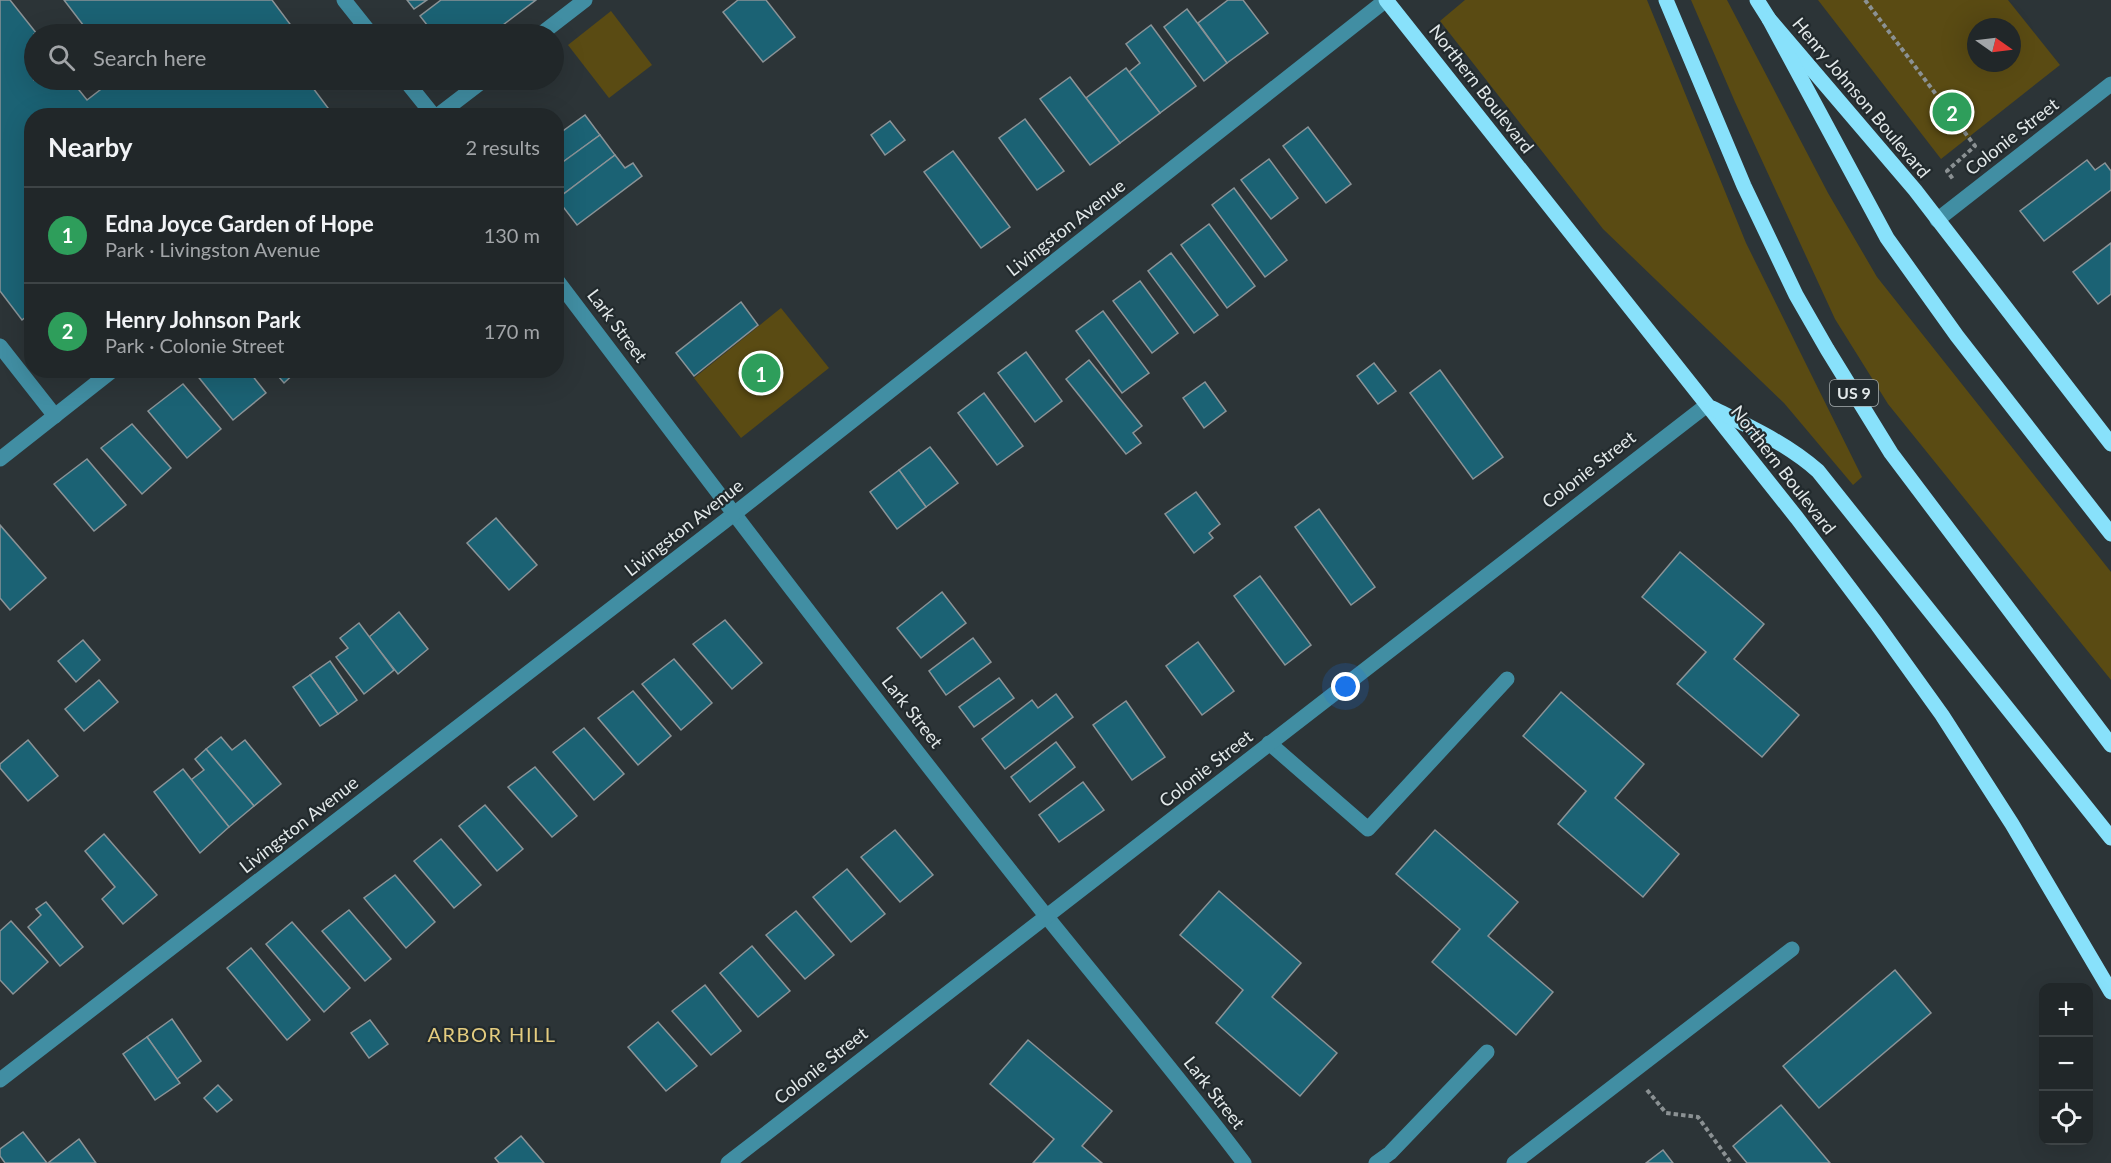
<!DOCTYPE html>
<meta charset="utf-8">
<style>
body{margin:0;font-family:Lato,sans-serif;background:#2d3335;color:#f1f3f6}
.controls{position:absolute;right:18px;bottom:18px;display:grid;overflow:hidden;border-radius:12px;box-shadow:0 6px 24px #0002}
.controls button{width:54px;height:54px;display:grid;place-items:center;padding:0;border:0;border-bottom:2px solid #3e4446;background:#212729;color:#f1f3f6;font:30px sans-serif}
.compass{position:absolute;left:1967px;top:18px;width:54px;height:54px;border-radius:50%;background:#212729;box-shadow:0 6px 24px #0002;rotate:104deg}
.you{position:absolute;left:1346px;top:687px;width:21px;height:21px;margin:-15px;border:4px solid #fff;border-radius:50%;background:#1a73e8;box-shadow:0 0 0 9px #1a73e833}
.badge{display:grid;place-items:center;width:39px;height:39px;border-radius:50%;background:#d7b434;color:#fff;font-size:20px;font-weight:700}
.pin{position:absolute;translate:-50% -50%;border:3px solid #fff;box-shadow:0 2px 6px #0006}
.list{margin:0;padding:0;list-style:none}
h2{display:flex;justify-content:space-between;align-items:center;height:78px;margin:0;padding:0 24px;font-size:26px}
h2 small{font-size:20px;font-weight:400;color:#a2a5a8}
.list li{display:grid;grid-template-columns:39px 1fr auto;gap:18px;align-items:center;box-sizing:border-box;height:96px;padding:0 24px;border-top:2px solid #3e4446}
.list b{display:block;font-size:22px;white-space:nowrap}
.list p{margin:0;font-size:20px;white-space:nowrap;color:#a2a5a8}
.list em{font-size:20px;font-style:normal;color:#a2a5a8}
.icon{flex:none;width:33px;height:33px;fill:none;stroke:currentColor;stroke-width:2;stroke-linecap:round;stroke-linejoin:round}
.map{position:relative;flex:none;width:2111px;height:1163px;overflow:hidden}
.search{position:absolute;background:#212729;box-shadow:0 6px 24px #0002;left:24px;top:24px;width:540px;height:66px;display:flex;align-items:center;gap:15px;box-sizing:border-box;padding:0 21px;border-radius:33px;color:#a2a5a8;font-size:22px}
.panel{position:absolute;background:#212729;box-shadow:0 6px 24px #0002;left:24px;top:108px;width:540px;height:270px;border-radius:24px}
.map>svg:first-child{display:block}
.green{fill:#5a4b13;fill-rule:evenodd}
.building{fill:#1b6274;stroke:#8a9397;stroke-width:1.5}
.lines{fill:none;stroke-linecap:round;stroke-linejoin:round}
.path{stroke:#8b9193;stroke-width:4;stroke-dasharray:4.5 3;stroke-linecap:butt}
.minor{stroke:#418ea3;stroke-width:15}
.major{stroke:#88e1fb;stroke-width:15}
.labels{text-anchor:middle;stroke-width:4.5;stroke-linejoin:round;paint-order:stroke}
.shield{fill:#222a2d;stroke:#a8afb1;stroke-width:1.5}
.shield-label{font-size:16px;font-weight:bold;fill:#e2e8e9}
.street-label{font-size:18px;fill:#e2e8e9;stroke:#222a2d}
.neighbourhood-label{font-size:20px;letter-spacing:1.5px;fill:#e4cc7f;stroke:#222a2d}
</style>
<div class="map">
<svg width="2111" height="1163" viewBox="0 0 2111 1163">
<rect width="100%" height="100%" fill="#2c3437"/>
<g class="green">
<polygon points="1465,0 1647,0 1746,243 1862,477 1853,485 1784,403 1603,229 1440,21"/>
<polygon points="1691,0 1727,0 1828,193 1877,277 2111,572 2111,680 1888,404 1835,319 1735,102"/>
<path d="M1818,0H2008L2060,65L1941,159ZM1976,27H2012V63H1976Z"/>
<polygon points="611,11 652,65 609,98 568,45"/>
<polygon points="781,308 829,368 741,438 694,378"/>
</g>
<g class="building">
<polygon points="0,0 10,0 37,34 34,34 34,80 71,80 87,100 113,80 307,80 334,116 32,116 32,312 22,320 0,291"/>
<polygon points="64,0 272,0 290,24 277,34 90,34"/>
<polygon points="407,0 427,0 414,9"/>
<polygon points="441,0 536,0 491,34 434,34 420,16"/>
<polygon points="738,0 766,0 795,37 763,62 723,12"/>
<polygon points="1228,0 1243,0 1268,33 1227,63 1198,23"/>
<polygon points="1187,9 1227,63 1204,81 1164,27"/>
<polygon points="1151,25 1196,86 1160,113 1129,72 1140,63 1126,44"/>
<polygon points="1126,68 1160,113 1120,143 1086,98"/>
<polygon points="1070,77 1120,143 1090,165 1040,99"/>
<polygon points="585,115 600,135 556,167 556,136"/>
<polygon points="1025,119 1064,171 1037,190 999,138"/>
<polygon points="890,121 905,140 885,155 871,135"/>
<polygon points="1308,127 1351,184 1326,203 1283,146"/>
<polygon points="600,135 615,155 557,199 556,167"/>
<polygon points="953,151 1010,227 981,248 924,172"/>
<polygon points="615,155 625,168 633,163 642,176 577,225 557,199"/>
<polygon points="1269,159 1298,198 1271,219 1241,180"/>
<polygon points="2087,160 2095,170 2105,163 2111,171 2111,190 2044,241 2020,211"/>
<polygon points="1234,188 1287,260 1265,277 1212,205"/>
<polygon points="1209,224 1255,286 1227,308 1181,245"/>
<polygon points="2111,243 2111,294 2098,304 2073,272"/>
<polygon points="1171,253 1218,315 1194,333 1148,271"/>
<polygon points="1140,281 1178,333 1152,353 1113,301"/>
<polygon points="741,302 758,325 694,376 676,353"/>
<polygon points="1103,311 1149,373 1122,393 1076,331"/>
<polygon points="1026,352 1062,401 1035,422 998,373"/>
<polygon points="1089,360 1142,426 1133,433 1141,443 1126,454 1066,379"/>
<polygon points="1374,363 1396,391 1378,404 1357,376"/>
<polygon points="201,370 248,370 266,393 233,420 196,374"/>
<polygon points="273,370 298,370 284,383"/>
<polygon points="1440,370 1503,457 1473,479 1410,393"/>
<polygon points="1205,382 1226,411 1204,428 1183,398"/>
<polygon points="183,384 221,429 187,458 148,411"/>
<polygon points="984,393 1023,446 997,465 958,413"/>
<polygon points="132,424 171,468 142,494 101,448"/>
<polygon points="930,447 958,483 926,507 899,470"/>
<polygon points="87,459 126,505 94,531 54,484"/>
<polygon points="899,470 926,507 897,529 870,492"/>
<polygon points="1196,492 1220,524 1209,533 1213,538 1194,553 1165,514"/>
<polygon points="1319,509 1375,587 1351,605 1295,527"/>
<polygon points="496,518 537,565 509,590 467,543"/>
<polygon points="0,525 46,578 10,610 0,598"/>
<polygon points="1680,552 1764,624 1734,659 1799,715 1762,757 1677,684 1706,652 1642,597"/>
<polygon points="1260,576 1311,645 1285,665 1234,596"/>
<polygon points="942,592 966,623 921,658 897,628"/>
<polygon points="399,612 428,649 398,674 369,637"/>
<polygon points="725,620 762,663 732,689 693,644"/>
<polygon points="359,623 394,670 364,694 336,657 348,648 340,638"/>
<polygon points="973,638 991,662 946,695 929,671"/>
<polygon points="83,640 100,660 76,682 58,661"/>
<polygon points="1198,642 1234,691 1202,715 1166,666"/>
<polygon points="674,659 712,703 681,730 642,684"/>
<polygon points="330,661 357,700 338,714 310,675"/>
<polygon points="310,675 338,714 320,726 293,687"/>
<polygon points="999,678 1014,698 974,727 959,707"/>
<polygon points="99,680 118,702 84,731 65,709"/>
<polygon points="633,691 671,736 638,765 598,718"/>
<polygon points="1561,692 1644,764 1615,798 1679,854 1643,897 1558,824 1586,791 1523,736"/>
<polygon points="1056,694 1073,717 1005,769 982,739 1032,700 1038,708"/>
<polygon points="1126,701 1165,757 1132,780 1093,725"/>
<polygon points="584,728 624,774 594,800 553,752"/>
<polygon points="221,737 232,750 245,740 281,784 254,806 206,749"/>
<polygon points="28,740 58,776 28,801 0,768 0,764"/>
<polygon points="1056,742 1075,767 1030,802 1011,777"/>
<polygon points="206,749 254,806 229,827 191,780 204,770 195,759"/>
<polygon points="535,767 577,816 552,837 508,787"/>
<polygon points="183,769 229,827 200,853 154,792"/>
<polygon points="1083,782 1104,810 1059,842 1039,815"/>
<polygon points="485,805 523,849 497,871 459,826"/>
<polygon points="895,830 933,875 900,902 861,857"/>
<polygon points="1435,830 1518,902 1488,936 1553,992 1516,1035 1432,962 1460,929 1396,874"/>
<polygon points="104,834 157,895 123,924 102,899 115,887 85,851"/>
<polygon points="441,839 481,885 454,908 414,861"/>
<polygon points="847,869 885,914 851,942 813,897"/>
<polygon points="395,875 435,922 406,948 364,898"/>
<polygon points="1219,891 1301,963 1272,997 1337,1053 1300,1096 1216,1023 1243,990 1180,935"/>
<polygon points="46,902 83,947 60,966 28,927 41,915 36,909"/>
<polygon points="349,910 391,959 365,981 322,931"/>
<polygon points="796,911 834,955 805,979 766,935"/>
<polygon points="11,921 48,962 13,994 0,980 0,931"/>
<polygon points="292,922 350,988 324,1012 266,944"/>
<polygon points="752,946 790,991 758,1017 720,973"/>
<polygon points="251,948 310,1020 287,1040 227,968"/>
<polygon points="1895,970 1931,1013 1819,1108 1783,1066"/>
<polygon points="705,985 741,1031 711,1055 672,1011"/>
<polygon points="172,1019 201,1061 177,1079 147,1037"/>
<polygon points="370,1020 388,1044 369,1058 351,1033"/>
<polygon points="658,1022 697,1066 666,1091 628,1047"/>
<polygon points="147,1037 180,1083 155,1100 123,1054"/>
<polygon points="1028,1040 1112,1111 1082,1146 1102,1163 1033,1163 1054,1139 990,1084"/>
<polygon points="218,1085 232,1100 217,1112 204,1098"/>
<polygon points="1781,1105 1830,1163 1747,1163 1733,1146"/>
<polygon points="23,1132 47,1163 5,1163 0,1156 0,1149"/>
<polygon points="521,1136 544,1163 499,1163 495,1158"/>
<polygon points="79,1139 96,1163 48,1163"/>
<polygon points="1663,1150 1673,1163 1646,1163"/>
</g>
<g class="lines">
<g class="path">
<polyline points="1865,0 1975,146 1947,171 1953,179"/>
<polyline points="1647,1090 1666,1113 1698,1117 1731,1163"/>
</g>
<g class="minor">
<polyline points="344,0 371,34"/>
<polyline points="541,34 585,0"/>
<polyline points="405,80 434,116"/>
<polyline points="437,116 484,80"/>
<polyline points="1937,220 2111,84"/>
<path d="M556,279C718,493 880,707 1047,917C1113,999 1181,1079 1244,1163"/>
<polyline points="0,346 55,416"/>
<polyline points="0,459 113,370"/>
<polyline points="1269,743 1368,829 1507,679"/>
<polyline points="0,1080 734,514 1386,0"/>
<polyline points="728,1163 1707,405"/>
<polyline points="1376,1163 1390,1153 1487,1052"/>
<polyline points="1514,1163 1792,949"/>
</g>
<g class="major">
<polyline points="1386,0 1797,518 1876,623 1942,715 2012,824 2111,992"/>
<polyline points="1666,0 1744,186 1796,295 1827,349 1891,453 2111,745"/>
<polyline points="1757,0 1769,19 1915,190 2111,444"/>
<polyline points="1769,19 1887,238 1957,336 2111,534"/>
<path d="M1712,408C1750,427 1786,443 1818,471L2111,838"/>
</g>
</g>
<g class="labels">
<rect class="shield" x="1830" y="380" width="48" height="26" rx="4.5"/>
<g class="shield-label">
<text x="1854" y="399">US 9</text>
</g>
<g class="street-label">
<text transform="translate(1481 89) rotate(52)" y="6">Northern Boulevard</text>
<text transform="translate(1861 98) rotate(50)" y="6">Henry Johnson Boulevard</text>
<text transform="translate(2012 137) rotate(-38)" y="6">Colonie Street</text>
<text transform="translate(1066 228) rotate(-38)" y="6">Livingston Avenue</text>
<text transform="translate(617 326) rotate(53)" y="6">Lark Street</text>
<text transform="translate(1589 470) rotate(-38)" y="6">Colonie Street</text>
<text transform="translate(1783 470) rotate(52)" y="6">Northern Boulevard</text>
<text transform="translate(684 528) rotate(-38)" y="6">Livingston Avenue</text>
<text transform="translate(912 712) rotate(52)" y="6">Lark Street</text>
<text transform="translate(1206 769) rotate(-38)" y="6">Colonie Street</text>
<text transform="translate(299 825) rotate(-38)" y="6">Livingston Avenue</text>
<text transform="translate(821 1066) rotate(-38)" y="6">Colonie Street</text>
<text transform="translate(1214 1093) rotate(52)" y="6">Lark Street</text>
</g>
<g class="neighbourhood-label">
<text x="492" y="1042">ARBOR HILL</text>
</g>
</g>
</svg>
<div class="controls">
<button>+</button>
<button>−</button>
<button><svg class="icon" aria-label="locate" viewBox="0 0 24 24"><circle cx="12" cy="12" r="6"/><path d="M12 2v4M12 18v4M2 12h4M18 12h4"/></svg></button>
</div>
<svg class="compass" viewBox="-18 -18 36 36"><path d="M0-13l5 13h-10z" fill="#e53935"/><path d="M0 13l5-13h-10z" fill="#a2a5a8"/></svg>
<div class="you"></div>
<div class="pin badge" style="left:761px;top:373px;background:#2e9e5b">1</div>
<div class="pin badge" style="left:1952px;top:112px;background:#2e9e5b">2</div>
<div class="search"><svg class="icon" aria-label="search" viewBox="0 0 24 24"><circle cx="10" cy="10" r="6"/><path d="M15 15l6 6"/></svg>Search here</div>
<section class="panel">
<h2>Nearby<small>2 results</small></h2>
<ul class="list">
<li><span class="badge" style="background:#2e9e5b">1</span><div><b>Edna Joyce Garden of Hope</b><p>Park · Livingston Avenue</p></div><em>130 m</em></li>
<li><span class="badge" style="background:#2e9e5b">2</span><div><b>Henry Johnson Park</b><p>Park · Colonie Street</p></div><em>170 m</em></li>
</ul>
</section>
</div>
